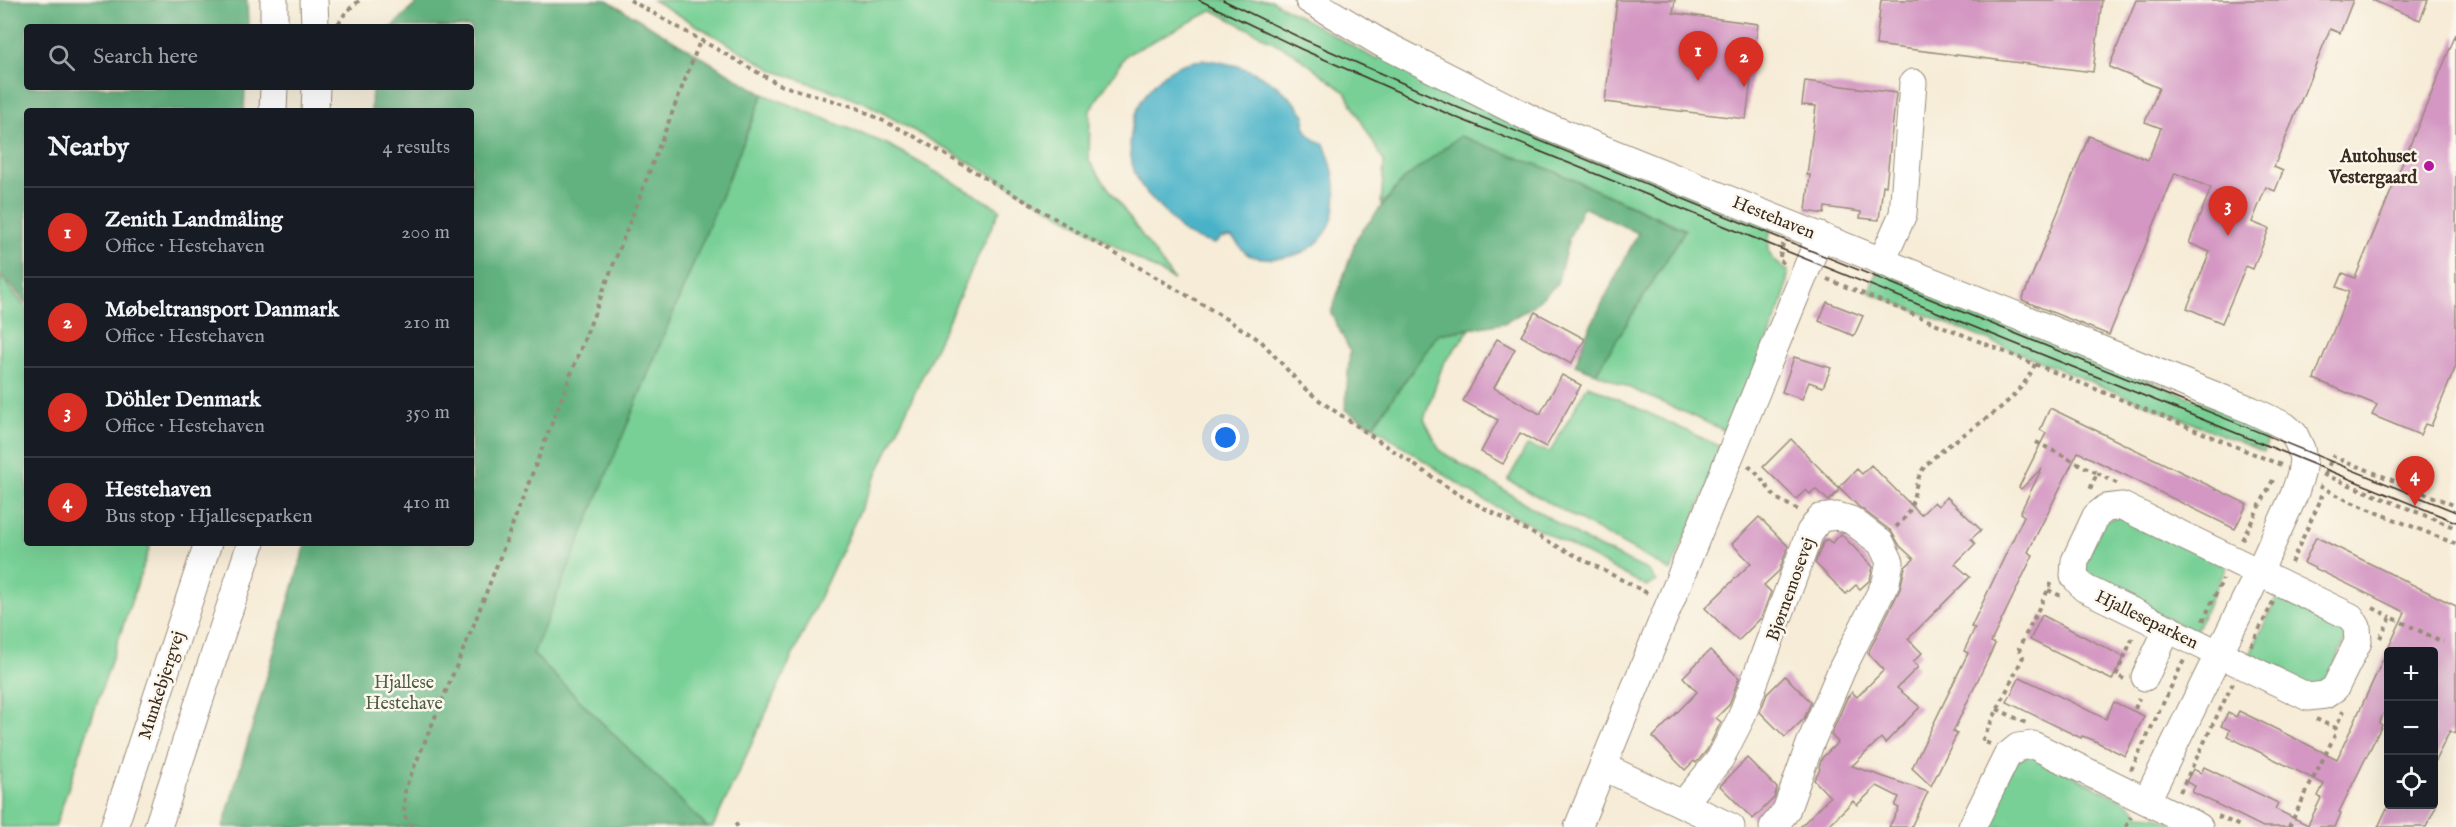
<!DOCTYPE html>
<meta charset="utf-8">
<style>
body{margin:0;font-family:"IM FELL English",serif;background:#242831;color:#f1f3f6}
.controls{position:absolute;right:18px;bottom:18px;display:grid;overflow:hidden;border-radius:6px;box-shadow:0 6px 24px #0002}
.controls button{width:54px;height:54px;display:grid;place-items:center;padding:0;border:0;border-bottom:2px solid #363941;background:#171b24;color:#f1f3f6;font:30px sans-serif}
.you{position:absolute;left:1226px;top:438px;width:21px;height:21px;margin:-15px;border:4px solid #fff;border-radius:50%;background:#1a73e8;box-shadow:0 0 0 9px #1a73e833}
.badge{display:grid;place-items:center;width:39px;height:39px;border-radius:50%;background:#d93025;color:#fff;font-size:20px;font-weight:700}
.pin{position:absolute;translate:-50% -50px;filter:drop-shadow(0 2px 3px #0008)}
.pin::after{content:'';position:absolute;top:32px;width:21px;height:18px;background:inherit;clip-path:polygon(0 0,100% 0,50% 100%)}
.list{margin:0;padding:0;list-style:none}
h2{display:flex;justify-content:space-between;align-items:center;height:78px;margin:0;padding:0 24px;font-size:26px}
h2 small{font-size:20px;font-weight:400;color:#9ea1a6}
.list li{display:grid;grid-template-columns:39px 1fr auto;gap:18px;align-items:center;box-sizing:border-box;height:90px;padding:0 24px;border-top:2px solid #363941}
.list b{display:block;font-size:22px;white-space:nowrap}
.list p{margin:0;font-size:20px;white-space:nowrap;color:#9ea1a6}
.list em{font-size:20px;font-style:normal;color:#9ea1a6}
.icon{flex:none;width:33px;height:33px;fill:none;stroke:currentColor;stroke-width:2;stroke-linecap:round;stroke-linejoin:round}
.map{position:relative;flex:none;width:2456px;height:827px;overflow:hidden}
.search{position:absolute;background:#171b24;box-shadow:0 6px 24px #0002;left:24px;top:24px;width:450px;height:66px;display:flex;align-items:center;gap:15px;box-sizing:border-box;padding:0 21px;border-radius:6px;color:#9ea1a6;font-size:22px}
.panel{position:absolute;background:#171b24;box-shadow:0 6px 24px #0002;left:24px;top:108px;width:450px;height:438px;border-radius:6px}
.map>svg:first-child{display:block}
.green{fill:#78d096;stroke:#5a7d5a;stroke-width:1.5}
.forest{fill:#62b27f;stroke:#4e6e4e;stroke-width:1.5}
.water{fill:#49b2c8;stroke:#426e73;stroke-width:1.5}
.building{fill:#d497c3}
.lines{fill:none;stroke-linecap:round;stroke-linejoin:round}
.minor-casing{stroke:#988b7a;stroke-width:29}
.path{stroke:#988b7a;stroke-width:4;stroke-dasharray:4.5 4.5;stroke-linecap:butt}
.minor{stroke:#fff;stroke-width:27}
.tram{stroke:#3b2a1e;stroke-width:1.5}
.poi-dot{fill:#b5179e;stroke:#fbf7ec;stroke-width:2}
.labels{text-anchor:middle;stroke-width:5;stroke-linejoin:round;paint-order:stroke}
.poi-label{font-size:18px;font-weight:bold;fill:#3b2a1e;stroke:#fbf7ec;text-anchor:end}
.street-label{font-size:18px;fill:#3b2a1e;stroke:#fbf7ec}
.park-label{font-size:18px;fill:#4d5c42;stroke:#fbf7ec}
</style>
<div class="map">
<svg width="2456" height="827" viewBox="0 0 2456 827">
<rect width="100%" height="100%" fill="#fbf7ec"/>
<filter id="ink" filterUnits="userSpaceOnUse"><feTurbulence type="fractalNoise" baseFrequency=".0167" numOctaves="2"/><feDisplacementMap in="SourceGraphic" scale="12" xChannelSelector="R" yChannelSelector="G"/><feConvolveMatrix kernelMatrix="1 2 1 2 8 2 1 2 1" color-interpolation-filters="sRGB"/></filter>
<filter id="wash" filterUnits="userSpaceOnUse"><feTurbulence type="fractalNoise" baseFrequency=".008" numOctaves="4" result="noise"/><feDisplacementMap in="SourceGraphic" scale="24" xChannelSelector="R" yChannelSelector="G"/><feGaussianBlur stdDeviation="1.35" result="paint"/><feColorMatrix in="noise" values="0 0 0 0 0 0 0 0 0 0 0 0 0 0 0 0 0 1.4 0 .05"/><feComposite in="paint" operator="in"/></filter>
<g filter="url(#wash)">
<rect width="100%" height="100%" fill="#f6ecd7"/>
<g class="green">
<path d="M653,0H1271L1377,60L1381,54L1771,226C1767,251 1766,257 1788,271L1785,296L1730,433L1596,373L1685,229L1556,172L1460,136L1402,181L1381,206L1384,162L1345,92L1292,52L1213,10L1126,55L1090,110L1089,161L1174,280L864,102L775,71Z"/>
<polygon points="763,94 889,145 1000,209 713,827 707,827 532,655"/>
<polygon points="1877,270 2271,430 2264,452 1869,292"/>
<polygon points="0,276 27,309 27,543 151,543 55,827 0,827"/>
<polygon points="1470,329 1443,364 1424,419 1440,451 1590,543 1649,571 1656,582 1646,586 1478,497 1373,426 1438,334"/>
<polygon points="1588,385 1724,448 1671,571 1508,480 1527,446 1550,452"/>
<polygon points="2122,515 2227,566 2195,632 2088,579 2083,564 2105,521"/>
<polygon points="2280,591 2342,622 2348,632 2326,684 2310,688 2248,658"/>
<polygon points="2032,755 2127,802 2140,815 2157,816 2179,827 1982,827 2015,761"/>
</g>
<g class="forest">
<polygon points="0,0 247,0 248,27 27,27 27,87 245,87 244,111 27,111 27,304 0,273"/>
<polygon points="420,0 607,0 763,94 533,654 707,827 223,827 306,543 471,543 471,111 371,111 372,87 471,87 471,27 392,27"/>
<polygon points="1460,136 1556,172 1685,230 1596,373 1575,365 1588,331 1638,233 1583,207 1569,238 1557,284 1532,307 1504,323 1438,334 1373,426 1345,410 1350,351 1331,313 1357,237 1402,181"/>
</g>
<path class="water" d="M1206,60C1248,64 1280,81 1305,115L1304,125C1308,136 1314,140 1324,144C1340,181 1345,234 1301,253C1286,259 1266,260 1251,256C1242,253 1239,242 1231,237L1221,238L1215,244C1205,241 1193,239 1185,233C1178,228 1172,220 1166,213C1156,203 1146,194 1139,182C1124,153 1129,116 1148,91C1164,71 1180,61 1206,60Z"/>
<g id="blocks">
<g class="building">
<polygon points="1617,0 1675,0 1673,13 1758,24 1746,119 1605,102"/>
<polygon points="1881,0 2102,0 2093,72 1876,45"/>
<polygon points="2136,0 2353,0 2340,33 2330,29 2274,167 2283,171 2275,191 2266,187 2252,222 2269,229 2253,269 2246,266 2222,323 2187,308 2210,252 2189,243 2211,188 2175,173 2109,335 2022,300 2089,136 2148,160 2161,128 2145,122 2159,88 2109,67"/>
<polygon points="2372,0 2428,0 2420,20"/>
<polygon points="2456,34 2456,366 2431,426 2425,424 2420,435 2372,415 2377,405 2314,379 2349,292 2337,287 2343,273 2355,278"/>
<polygon points="1805,81 1896,93 1886,186 1883,185 1879,220 1860,218 1861,212 1825,207 1824,214 1806,211 1810,175 1807,175 1816,106 1802,105"/>
<polygon points="1827,302 1863,316 1854,336 1819,321"/>
<polygon points="1535,312 1585,339 1571,364 1521,336"/>
<polygon points="1497,339 1515,349 1494,388 1540,414 1562,375 1581,385 1546,447 1520,433 1503,464 1481,452 1498,420 1463,401"/>
<polygon points="1794,357 1831,368 1823,387 1809,382 1802,399 1782,392"/>
<polygon points="2050,408 2247,504 2235,529 2078,452 2028,552 2033,555 1991,642 1995,644 1953,732 1957,734 1931,786 1912,768 1968,653 1964,651 1975,628 1971,627 2024,516 2020,513 2042,468 2021,489 2019,487 2046,433 2040,430"/>
<polygon points="1791,439 1840,489 1829,501 1815,489 1810,494 1806,490 1796,499 1763,467"/>
<polygon points="1871,465 1921,515 1934,502 1938,506 1947,497 1981,530 1971,539 1975,544 1955,564 1970,577 1908,639 1922,653 1913,662 1918,667 1897,688 1920,707 1885,743 1881,738 1852,766 1928,792 1911,827 1889,827 1899,808 1895,806 1899,797 1877,786 1857,805 1853,801 1827,827 1800,827 1830,797 1814,780 1820,769 1819,767 1822,758 1838,742 1831,735 1847,698 1852,692 1857,697 1884,670 1868,653 1900,589 1905,567 1914,559 1900,546 1891,531 1858,506 1839,487 1857,469 1862,474"/>
<polygon points="1759,517 1788,546 1779,571 1764,585 1771,592 1761,618 1738,641 1705,608 1751,563 1732,544"/>
<polygon points="1841,534 1873,567 1870,580 1860,589 1856,585 1846,594 1815,563 1823,543 1827,539 1832,543"/>
<polygon points="2316,537 2456,606 2456,734 2450,731 2433,765 2433,651 2388,651 2388,704 2379,723 2382,725 2339,812 2341,813 2335,827 2263,827 2192,792 2195,786 2186,782 2193,769 2201,773 2204,767 2278,803 2275,809 2308,825 2321,798 2318,796 2324,784 2227,736 2230,730 2221,726 2228,713 2236,717 2239,711 2337,759 2405,612 2304,563"/>
<polygon points="2042,615 2124,657 2112,680 2030,640"/>
<polygon points="1710,650 1739,678 1729,705 1716,718 1721,722 1707,750 1696,763 1694,761 1685,770 1653,737 1697,692 1683,677"/>
<polygon points="1785,676 1811,702 1804,719 1785,737 1760,712 1767,694"/>
<polygon points="2020,677 2106,719 2114,702 2144,716 2125,756 2091,739 2082,736 2081,738 2007,702"/>
<polygon points="1747,758 1777,788 1774,798 1753,819 1720,786"/>
<polygon points="2389,804 2437,804 2426,827 2378,827"/>
</g>
</g>
</g>
<g filter="url(#ink)">
<use href="#blocks" fill-opacity="0" stroke="#988b7a" stroke-width="1.5"/>
<g class="lines">
<g class="minor-casing">
<g id="minor">
<polyline points="274,0 274,27"/>
<polyline points="314,0 315,27"/>
<polyline points="1309,0 1381,43 1541,124 2251,410 2285,426 2294,434 2301,449 2303,460 2301,474 2294,495 2259,572 2147,800"/>
<polyline points="273,111 274,87"/>
<polyline points="315,111 316,87"/>
<polyline points="1882,261 1903,214 1913,83"/>
<polygon points="2122,506 2351,617 2357,627 2358,642 2335,688 2325,695 2308,697 2084,588 2074,576 2075,561 2096,516 2106,508"/>
<polyline points="2145,677 2168,628"/>
<polyline points="1604,767 1731,827"/>
<polyline points="1683,804 1720,759 1741,718 1810,532 1820,518 1837,516 1851,520 1881,543 1890,562 1886,582 1842,669 1810,744 1786,811 1773,827"/>
<polyline points="114,827 208,543"/>
<polyline points="158,827 251,543"/>
<polyline points="1578,827 1820,236"/>
<polyline points="1972,827 2007,756 2018,747 2033,745 2199,827"/>
</g>
</g>
<g class="path">
<polyline points="630,0 780,85 855,107 910,134 1207,307 1261,341 1304,388 1323,403 1459,495 1651,595"/>
<polyline points="338,24 346,12 360,0"/>
<polyline points="1783,244 1779,260 1786,265"/>
<polyline points="1827,279 2281,465"/>
<polyline points="2036,442 2097,473 2089,492"/>
<polyline points="1748,466 1754,470 1776,498 1800,511"/>
<polyline points="2097,473 2118,484"/>
<polyline points="2325,474 2333,456 2456,506"/>
<polyline points="2324,477 2325,475 2456,528"/>
<polyline points="2319,486 2351,502 2456,544"/>
<path d="M1896,527C1901,522 1907,517 1910,509C1916,494 1915,475 1928,463C1962,429 2015,411 2035,364"/>
<polyline points="2242,540 2274,478"/>
<polyline points="2291,563 2322,497 2315,495"/>
<polyline points="2048,590 2061,596"/>
<polyline points="2373,608 2391,617"/>
<polyline points="2203,621 2223,579"/>
<polyline points="2380,638 2391,617 2443,642"/>
<polyline points="2251,646 2273,602"/>
<polyline points="2124,679 2116,675 2134,635"/>
<polyline points="1997,709 2026,723"/>
<polyline points="2135,709 2139,698"/>
<polyline points="2316,719 2335,728"/>
<polyline points="1990,744 1982,741 2023,657 2019,648 2052,582"/>
<polyline points="2131,770 2184,660"/>
<polyline points="2180,792 2233,683"/>
<polyline points="2218,816 2242,827"/>
<polyline points="735,823 738,827"/>
<polyline points="412,827 404,815 405,789 474,624 700,41"/>
<polyline points="2126,827 2131,817"/>
<polyline points="2289,827 2336,733 2335,729 2343,711"/>
</g>
<use href="#minor" class="minor"/>
<g class="tram">
<polyline points="1199,0 1301,49 1455,117 2456,522"/>
<polyline points="1223,0 1305,40 1459,108 2456,512"/>
</g>
</g>
</g>
<circle class="poi-dot" cx="2429" cy="166" r="6"/>
<g class="labels">
<g class="poi-label">
<text x="2417" y="162">Autohuset<tspan x="2417" dy="21">Vestergaard</tspan></text>
</g>
<g class="street-label">
<text transform="translate(1774 217) rotate(22)" y="6">Hestehaven</text>
<text transform="translate(1790 589) rotate(-70)" y="6">Bjørnemosevej</text>
<text transform="translate(2147 619) rotate(26)" y="6">Hjalleseparken</text>
<text transform="translate(161 685) rotate(-72)" y="6">Munkebjergvej</text>
</g>
<g class="park-label">
<text x="404" y="688">Hjallese<tspan x="404" dy="21">Hestehave</tspan></text>
</g>
</g>
</svg>
<div class="controls">
<button>+</button>
<button>−</button>
<button><svg class="icon" aria-label="locate" viewBox="0 0 24 24"><circle cx="12" cy="12" r="6"/><path d="M12 2v4M12 18v4M2 12h4M18 12h4"/></svg></button>
</div>
<div class="you"></div>
<div class="pin badge" style="left:1698px;top:81px">1</div>
<div class="pin badge" style="left:1744px;top:87px">2</div>
<div class="pin badge" style="left:2228px;top:236px">3</div>
<div class="pin badge" style="left:2415px;top:506px">4</div>
<div class="search"><svg class="icon" aria-label="search" viewBox="0 0 24 24"><circle cx="10" cy="10" r="6"/><path d="M15 15l6 6"/></svg>Search here</div>
<section class="panel">
<h2>Nearby<small>4 results</small></h2>
<ul class="list">
<li><span class="badge">1</span><div><b>Zenith Landmåling</b><p>Office · Hestehaven</p></div><em>200 m</em></li>
<li><span class="badge">2</span><div><b>Møbeltransport Danmark</b><p>Office · Hestehaven</p></div><em>210 m</em></li>
<li><span class="badge">3</span><div><b>Döhler Denmark</b><p>Office · Hestehaven</p></div><em>350 m</em></li>
<li><span class="badge">4</span><div><b>Hestehaven</b><p>Bus stop · Hjalleseparken</p></div><em>410 m</em></li>
</ul>
</section>
</div>
